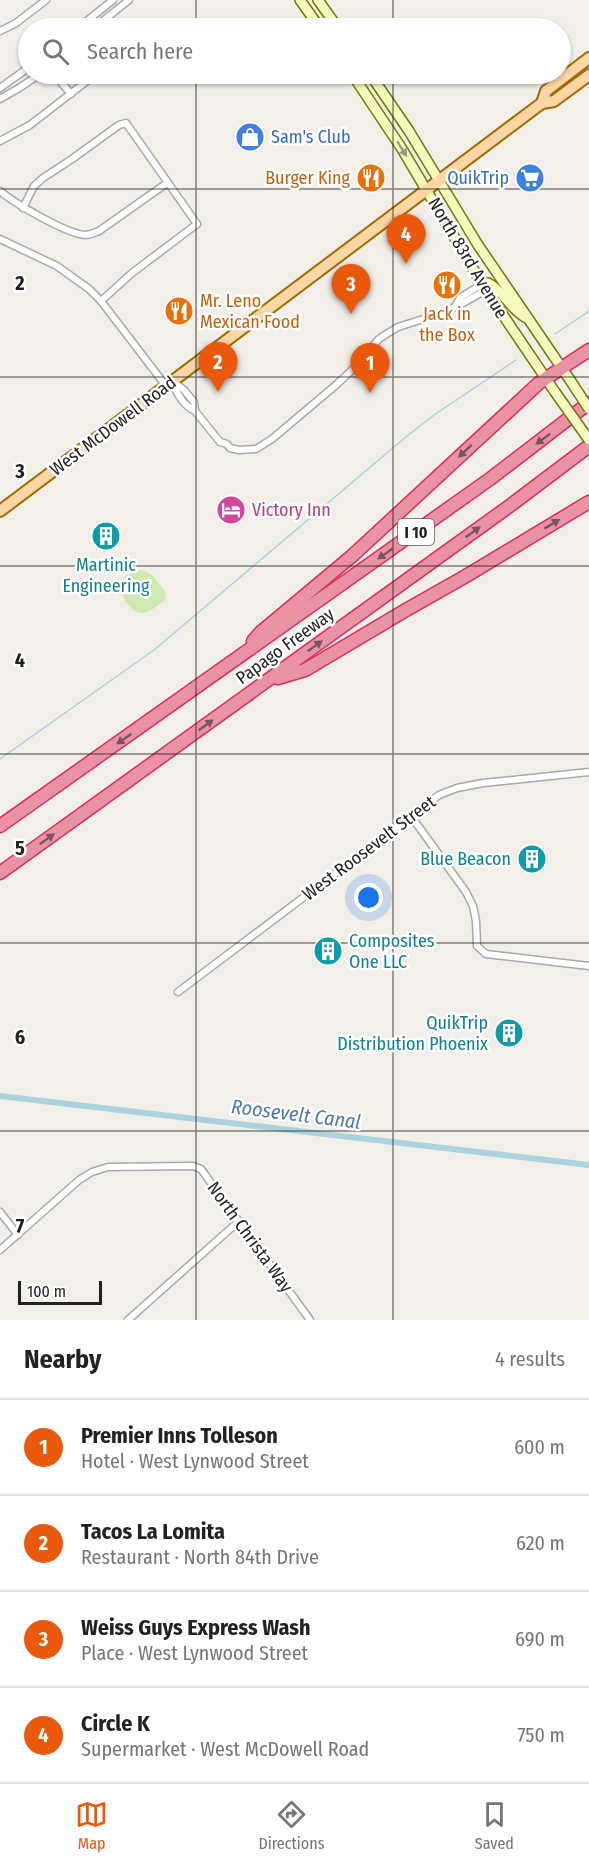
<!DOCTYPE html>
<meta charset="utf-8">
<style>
body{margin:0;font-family:"Fira Sans Condensed",sans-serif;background:#f6f6f6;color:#222}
.scale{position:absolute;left:18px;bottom:15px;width:84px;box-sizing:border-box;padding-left:6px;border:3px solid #222;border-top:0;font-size:16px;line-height:21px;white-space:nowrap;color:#222;-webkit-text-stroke:4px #fff;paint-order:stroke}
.you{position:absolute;left:369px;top:898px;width:21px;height:21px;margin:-15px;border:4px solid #fff;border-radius:50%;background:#1a73e8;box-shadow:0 0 0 9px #1a73e833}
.badge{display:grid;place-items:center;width:39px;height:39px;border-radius:50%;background:#ea580c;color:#fff;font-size:20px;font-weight:700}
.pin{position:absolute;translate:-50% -50px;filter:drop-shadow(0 2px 3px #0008)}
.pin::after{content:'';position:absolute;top:32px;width:21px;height:18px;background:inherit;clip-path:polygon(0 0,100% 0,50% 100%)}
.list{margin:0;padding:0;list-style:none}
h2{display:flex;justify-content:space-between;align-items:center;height:78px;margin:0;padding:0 24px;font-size:26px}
h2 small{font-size:20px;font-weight:400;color:#767676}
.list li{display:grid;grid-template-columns:39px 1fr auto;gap:18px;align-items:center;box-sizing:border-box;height:96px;padding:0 24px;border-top:2px solid #e0e0e0}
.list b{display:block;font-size:22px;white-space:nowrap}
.list p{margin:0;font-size:20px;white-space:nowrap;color:#767676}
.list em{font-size:20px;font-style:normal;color:#767676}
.icon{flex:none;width:33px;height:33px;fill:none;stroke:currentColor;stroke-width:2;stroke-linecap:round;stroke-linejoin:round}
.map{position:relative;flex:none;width:589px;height:1320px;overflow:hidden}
.search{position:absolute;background:#fff;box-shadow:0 2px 4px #0004;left:18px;right:18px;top:18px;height:66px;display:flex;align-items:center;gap:15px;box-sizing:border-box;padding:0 21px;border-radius:33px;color:#767676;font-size:22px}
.sheet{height:462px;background:#fff}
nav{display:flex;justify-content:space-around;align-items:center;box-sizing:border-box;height:84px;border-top:2px solid #e0e0e0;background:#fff;font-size:16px;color:#767676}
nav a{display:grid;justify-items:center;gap:3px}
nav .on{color:#ea580c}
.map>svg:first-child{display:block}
.grass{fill:#cdebb0}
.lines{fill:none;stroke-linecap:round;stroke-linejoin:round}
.stream{stroke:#aad3df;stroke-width:1.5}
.canal{stroke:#aad3df;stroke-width:6}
.street-casing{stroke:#a9a9a9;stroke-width:9}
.secondary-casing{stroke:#707d05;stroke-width:12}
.primary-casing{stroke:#a06b00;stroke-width:14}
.highway-casing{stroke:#dc2a67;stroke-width:15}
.street{stroke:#fff;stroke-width:6}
.secondary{stroke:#f7fabf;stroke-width:9}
.primary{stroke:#fcd6a4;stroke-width:10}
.highway{stroke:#e892a2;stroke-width:12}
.secondary-bridge-casing{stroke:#707d05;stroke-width:12;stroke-linecap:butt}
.secondary-bridge{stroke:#f7fabf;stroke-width:9}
.oneway{fill:#979978}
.oneway2{fill:#7b545c}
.grid{fill:none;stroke:#222;stroke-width:1.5;stroke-opacity:0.55}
.labels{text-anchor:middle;stroke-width:5;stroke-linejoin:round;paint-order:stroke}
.shield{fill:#fff;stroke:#646464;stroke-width:1.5}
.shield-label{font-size:16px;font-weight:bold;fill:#222}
.shop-label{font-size:18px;fill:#366cbe;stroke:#fff;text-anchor:start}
.food-label{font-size:18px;fill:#c56008;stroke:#fff;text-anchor:end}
.street-label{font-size:18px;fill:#222;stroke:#fff}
.hotel-label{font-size:18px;fill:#b23c85;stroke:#fff;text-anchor:start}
.culture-label{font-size:18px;fill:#0d838f;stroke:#fff;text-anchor:end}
.water-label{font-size:20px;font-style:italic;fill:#4a7aab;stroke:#fff}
.grid-label{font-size:20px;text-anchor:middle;font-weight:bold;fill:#222;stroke:#fff;stroke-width:5;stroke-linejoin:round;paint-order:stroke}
</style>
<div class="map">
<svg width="589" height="1320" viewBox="0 0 589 1320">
<rect width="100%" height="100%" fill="#f2efe9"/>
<path class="grass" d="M138,570C152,570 158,582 166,593L165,600C159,604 151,612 144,613C125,614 108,575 138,570Z"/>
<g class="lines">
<g class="stream">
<polyline points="555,334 589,311"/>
<polyline points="0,759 154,650 407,436 434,415 516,360"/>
</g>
<polyline class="canal" points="0,1096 589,1165"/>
<g class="street-casing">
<g id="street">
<polyline points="78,28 113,0"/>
<polyline points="94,28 129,0"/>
<polyline points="0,31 16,23 46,0"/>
<polyline points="54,74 71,94"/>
<polyline points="0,88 28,68"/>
<polyline points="0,99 19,88 40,74"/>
<polyline points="0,141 30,125 96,74"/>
<path d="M0,191C14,203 67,234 85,235C90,235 94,233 99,231L167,183"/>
<polyline points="23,208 34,186 43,178 72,159 119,125 126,123 197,224 132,273 101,301"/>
<polyline points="0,239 57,266 89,289 101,301 166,386"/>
<polyline points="456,305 460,298 482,284"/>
<polyline points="173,381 184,390 194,402 195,411 220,442 227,444 230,448 239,450 256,449 272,439 336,385 353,369 379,339 388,333 398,327 442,313 463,303 486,290"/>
<path d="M173,382C177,395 183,405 195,411"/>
<polyline points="411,816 466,892 473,906 476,921 477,946 486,954 589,966"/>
<polyline points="178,992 439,795 457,788 483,783 589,772"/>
<polyline points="0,1212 18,1235"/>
<polyline points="0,1250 79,1180 92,1172 108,1167 193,1166 201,1169 310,1320"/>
<polyline points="128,1320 239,1221"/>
</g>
</g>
<g class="secondary-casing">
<g id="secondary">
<polyline points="300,0 320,28"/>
<polyline points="318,0 338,28"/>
<polyline points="352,74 402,149 482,284 555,392"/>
<polyline points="370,74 409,131 478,245 570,380"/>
<path d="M482,284L488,283C503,290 509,308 525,317"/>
</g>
</g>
<g class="primary-casing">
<g id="primary">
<polyline points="542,103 546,91 589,58"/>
<polyline points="0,511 542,103 554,101 589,75"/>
</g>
</g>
<g class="highway-casing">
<g id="highway">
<polyline points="253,641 261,632 352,556 539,383 589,350"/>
<polyline points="278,678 305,670 406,610 466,576 589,502"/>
<polyline points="0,826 490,479 589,403"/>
<polyline points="0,873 511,505 589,446"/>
</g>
</g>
<use href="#street" class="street"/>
<use href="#secondary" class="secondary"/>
<use href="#primary" class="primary"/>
<use href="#highway" class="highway"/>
<g class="secondary-bridge-casing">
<g id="secondary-bridge">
<polyline points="570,380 589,409"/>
<polyline points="555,392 589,440"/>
</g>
</g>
<use href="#secondary-bridge" class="secondary-bridge"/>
</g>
<defs><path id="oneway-solid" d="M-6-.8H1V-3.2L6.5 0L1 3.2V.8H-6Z" transform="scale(1.5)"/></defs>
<use class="oneway" href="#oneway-solid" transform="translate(402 149) rotate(58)"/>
<g class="oneway2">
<use href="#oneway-solid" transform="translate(543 439) rotate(143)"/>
<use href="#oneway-solid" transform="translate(465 451) rotate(137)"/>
<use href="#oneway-solid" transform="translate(552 524) rotate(-31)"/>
<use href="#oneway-solid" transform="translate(473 532) rotate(-36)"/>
<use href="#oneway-solid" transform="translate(385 554) rotate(145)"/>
<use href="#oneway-solid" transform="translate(315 646) rotate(-36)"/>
<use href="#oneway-solid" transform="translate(206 725) rotate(-36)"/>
<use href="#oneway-solid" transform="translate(124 739) rotate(145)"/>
<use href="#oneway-solid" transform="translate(47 839) rotate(-36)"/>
</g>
<path class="grid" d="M196,0V28M393,0V28M196,74V1320M393,74V1320M0,189H589M0,377H589M0,566H589M0,754H589M0,943H589M0,1131H589"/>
<defs>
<g id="shop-disc" transform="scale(1.5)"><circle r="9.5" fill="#3f7fe0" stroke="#fff"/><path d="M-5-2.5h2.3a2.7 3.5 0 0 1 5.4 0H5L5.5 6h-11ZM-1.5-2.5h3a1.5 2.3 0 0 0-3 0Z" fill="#fff"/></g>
<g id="restaurant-disc" transform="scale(1.5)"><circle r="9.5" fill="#e8710a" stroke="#fff"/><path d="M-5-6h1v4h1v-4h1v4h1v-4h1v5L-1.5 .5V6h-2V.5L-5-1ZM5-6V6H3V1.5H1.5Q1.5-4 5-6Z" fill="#fff"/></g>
<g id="supermarket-disc" transform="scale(1.5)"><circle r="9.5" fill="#3f7fe0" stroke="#fff"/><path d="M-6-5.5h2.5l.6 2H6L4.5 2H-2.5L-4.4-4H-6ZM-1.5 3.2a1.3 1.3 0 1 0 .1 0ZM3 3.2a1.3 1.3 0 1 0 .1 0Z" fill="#fff"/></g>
<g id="hotel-disc" transform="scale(1.5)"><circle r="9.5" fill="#d1479c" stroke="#fff"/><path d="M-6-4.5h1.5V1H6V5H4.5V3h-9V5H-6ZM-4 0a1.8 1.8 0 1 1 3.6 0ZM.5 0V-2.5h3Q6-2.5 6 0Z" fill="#fff"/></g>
<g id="building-disc" transform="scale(1.5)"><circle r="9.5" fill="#0f9aa8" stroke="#fff"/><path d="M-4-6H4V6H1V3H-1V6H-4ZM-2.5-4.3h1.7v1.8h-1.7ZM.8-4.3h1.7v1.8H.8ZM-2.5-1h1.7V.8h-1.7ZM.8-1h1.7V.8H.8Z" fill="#fff"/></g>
</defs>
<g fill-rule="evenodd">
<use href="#shop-disc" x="250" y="137"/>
<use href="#restaurant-disc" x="371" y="178"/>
<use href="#supermarket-disc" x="530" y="178"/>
<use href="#restaurant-disc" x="447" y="285"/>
<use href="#restaurant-disc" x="179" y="311"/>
<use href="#hotel-disc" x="231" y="510"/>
<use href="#building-disc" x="106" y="536"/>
<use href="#building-disc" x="532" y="859"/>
<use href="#building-disc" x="328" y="951"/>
<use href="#building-disc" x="509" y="1033"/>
</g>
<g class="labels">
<rect class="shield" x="398" y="519" width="36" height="26" rx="4.5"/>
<g class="shield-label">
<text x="416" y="538">I 10</text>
</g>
<g class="shop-label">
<text x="271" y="143">Sam's Club</text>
<text x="509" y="184" text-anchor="end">QuikTrip</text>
</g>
<g class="food-label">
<text x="350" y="184">Burger King</text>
<text x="200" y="307" text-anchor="start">Mr. Leno<tspan x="200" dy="21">Mexican Food</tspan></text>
<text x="447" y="320" text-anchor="middle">Jack in<tspan x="447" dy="21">the Box</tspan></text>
</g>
<g class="street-label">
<text transform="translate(468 258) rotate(59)" y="6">North 83rd Avenue</text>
<text transform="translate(113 426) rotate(-37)" y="6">West McDowell Road</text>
<text transform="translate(285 646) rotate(-36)" y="6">Papago Freeway</text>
<text transform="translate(369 848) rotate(-37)" y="6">West Roosevelt Street</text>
<text transform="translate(250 1237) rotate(54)" y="6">North Christa Way</text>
</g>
<g class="hotel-label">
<text x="252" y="516">Victory Inn</text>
</g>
<g class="culture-label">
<text x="106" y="571" text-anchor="middle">Martinic<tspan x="106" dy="21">Engineering</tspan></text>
<text x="511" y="865">Blue Beacon</text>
<text x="349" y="947" text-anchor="start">Composites<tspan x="349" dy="21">One LLC</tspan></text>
<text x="488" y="1029">QuikTrip<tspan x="488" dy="21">Distribution Phoenix</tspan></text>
</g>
<g class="water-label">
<text transform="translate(296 1114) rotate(7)" y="7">Roosevelt Canal</text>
</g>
</g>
<g class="grid-label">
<text x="20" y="290">2</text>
<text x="20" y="478">3</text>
<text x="20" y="667">4</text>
<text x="20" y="855">5</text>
<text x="20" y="1044">6</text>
<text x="20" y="1233">7</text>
</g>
</svg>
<div class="scale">100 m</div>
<div class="you"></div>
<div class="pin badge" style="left:370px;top:393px">1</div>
<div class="pin badge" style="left:218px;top:392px">2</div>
<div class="pin badge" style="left:351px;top:314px">3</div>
<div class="pin badge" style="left:406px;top:264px">4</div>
<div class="search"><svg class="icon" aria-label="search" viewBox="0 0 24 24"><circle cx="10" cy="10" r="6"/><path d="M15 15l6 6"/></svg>Search here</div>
</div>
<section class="sheet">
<h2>Nearby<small>4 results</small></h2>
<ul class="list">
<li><span class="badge">1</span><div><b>Premier Inns Tolleson</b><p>Hotel · West Lynwood Street</p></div><em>600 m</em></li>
<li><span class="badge">2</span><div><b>Tacos La Lomita</b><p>Restaurant · North 84th Drive</p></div><em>620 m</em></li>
<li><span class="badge">3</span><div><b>Weiss Guys Express Wash</b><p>Place · West Lynwood Street</p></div><em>690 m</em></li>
<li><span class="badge">4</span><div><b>Circle K</b><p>Supermarket · West McDowell Road</p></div><em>750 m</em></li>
</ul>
</section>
<nav>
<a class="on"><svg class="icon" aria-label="map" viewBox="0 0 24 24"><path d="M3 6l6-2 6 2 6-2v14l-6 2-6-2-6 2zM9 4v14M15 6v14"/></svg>Map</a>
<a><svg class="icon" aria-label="directions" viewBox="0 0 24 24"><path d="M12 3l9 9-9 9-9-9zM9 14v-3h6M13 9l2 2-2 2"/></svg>Directions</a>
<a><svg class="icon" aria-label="saved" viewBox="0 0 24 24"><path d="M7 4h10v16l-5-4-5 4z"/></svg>Saved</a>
</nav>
